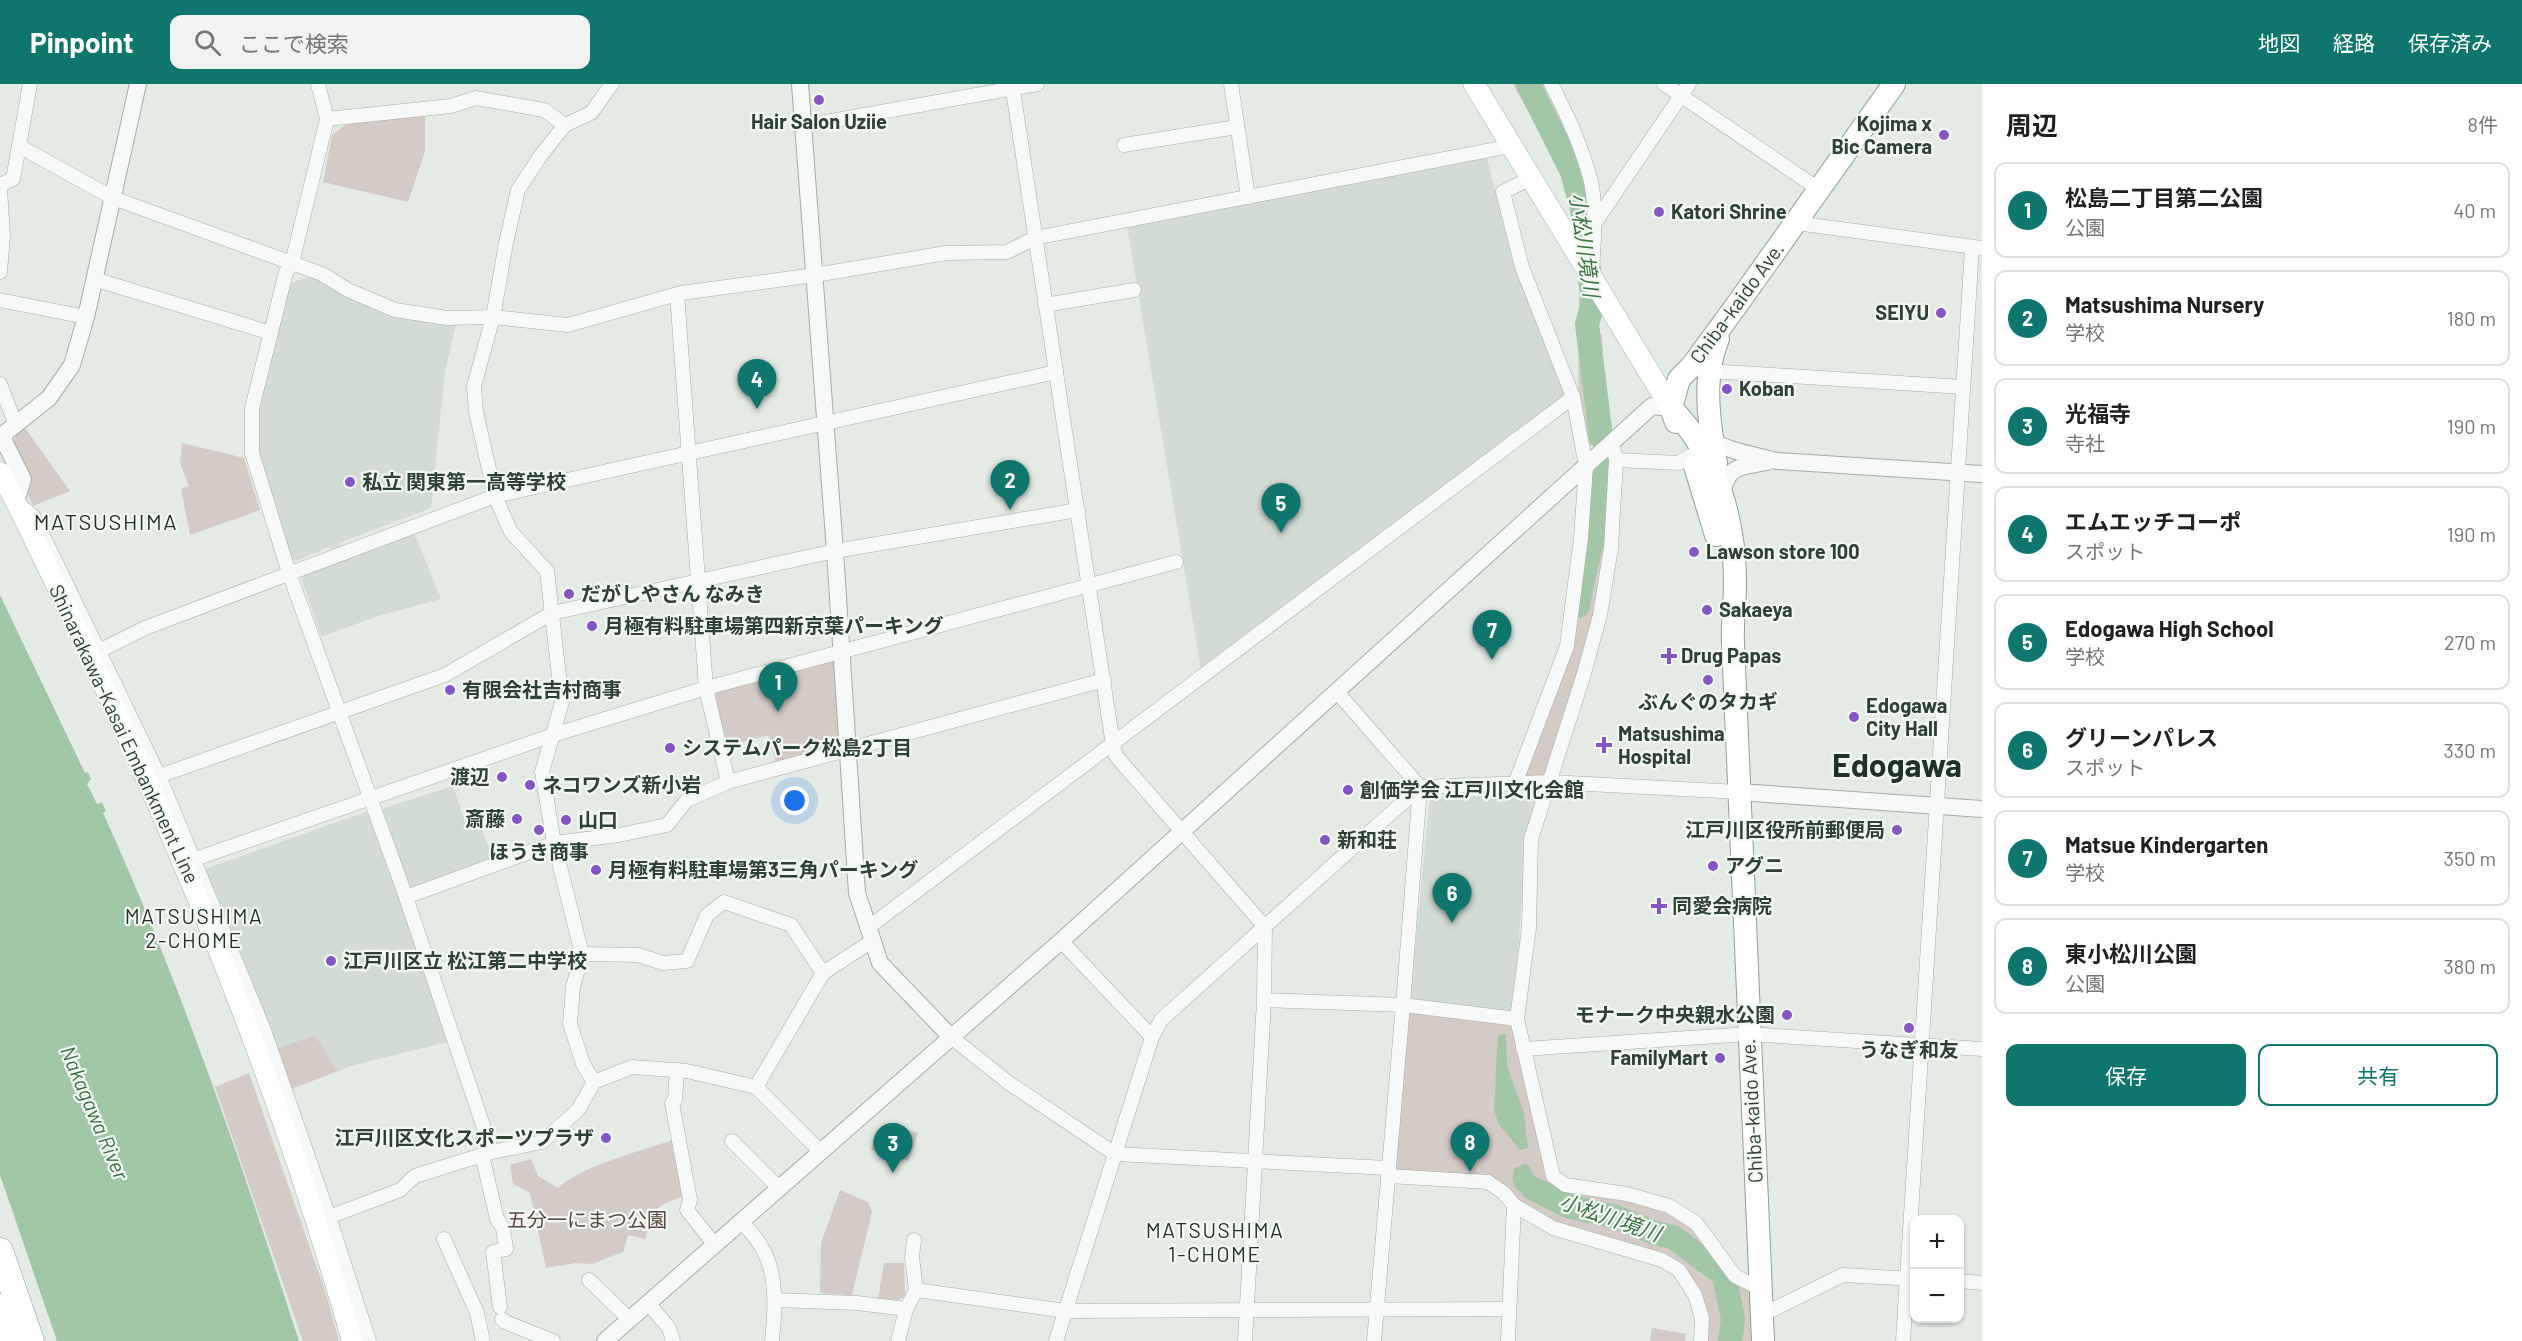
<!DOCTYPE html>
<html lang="ja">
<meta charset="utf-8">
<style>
body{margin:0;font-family:Barlow,"Noto Sans JP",sans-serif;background:#f2f2f2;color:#202124}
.controls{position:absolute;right:18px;bottom:18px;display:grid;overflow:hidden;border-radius:12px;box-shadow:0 2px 4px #0004}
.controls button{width:54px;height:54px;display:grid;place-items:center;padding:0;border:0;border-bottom:2px solid #e0e0e0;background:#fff;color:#202124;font:30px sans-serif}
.you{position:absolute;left:795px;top:717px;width:21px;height:21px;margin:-15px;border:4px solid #fff;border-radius:50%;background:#1a73e8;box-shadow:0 0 0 9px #1a73e833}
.badge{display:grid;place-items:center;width:39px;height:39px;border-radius:50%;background:#0f766e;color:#fff;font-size:20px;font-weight:700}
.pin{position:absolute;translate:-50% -50px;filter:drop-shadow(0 2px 3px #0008)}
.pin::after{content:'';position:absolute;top:32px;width:21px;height:18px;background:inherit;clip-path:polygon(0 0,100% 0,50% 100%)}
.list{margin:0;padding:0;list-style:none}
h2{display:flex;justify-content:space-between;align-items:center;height:78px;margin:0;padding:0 24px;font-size:26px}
h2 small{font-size:20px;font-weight:400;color:#757577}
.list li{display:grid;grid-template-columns:39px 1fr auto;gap:18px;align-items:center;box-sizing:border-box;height:96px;margin:0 12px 12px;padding:0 12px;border:2px solid #e0e0e0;border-radius:12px}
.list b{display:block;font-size:22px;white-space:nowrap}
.list p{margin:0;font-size:20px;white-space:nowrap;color:#757577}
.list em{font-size:20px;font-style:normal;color:#757577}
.actions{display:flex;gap:12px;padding:18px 24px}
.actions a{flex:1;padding:14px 0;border:2px solid #0f766e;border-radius:12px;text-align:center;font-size:21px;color:#0f766e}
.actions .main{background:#0f766e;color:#fff}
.icon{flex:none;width:33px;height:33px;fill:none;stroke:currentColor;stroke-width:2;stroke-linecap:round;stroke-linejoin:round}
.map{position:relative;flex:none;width:1982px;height:1257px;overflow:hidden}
header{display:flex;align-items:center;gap:36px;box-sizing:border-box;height:84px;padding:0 30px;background:#0f766e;color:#fff}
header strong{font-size:28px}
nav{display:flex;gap:33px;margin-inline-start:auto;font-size:21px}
.search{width:420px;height:54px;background:#f2f2f2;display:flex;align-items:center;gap:15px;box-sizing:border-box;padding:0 21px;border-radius:12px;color:#757577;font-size:22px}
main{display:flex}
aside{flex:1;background:#fff}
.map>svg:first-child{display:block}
.built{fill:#d2dcd4}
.green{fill:#d4cac6}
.water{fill:#a2c7a6}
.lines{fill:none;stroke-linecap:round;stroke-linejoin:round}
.river{stroke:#a2c7a6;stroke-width:24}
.minor-casing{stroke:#a2aea5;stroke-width:15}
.tertiary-casing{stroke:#a2aea5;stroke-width:18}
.secondary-casing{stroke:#a2aea5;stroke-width:21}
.primary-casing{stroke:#a4b5a7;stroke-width:22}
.trunk-casing{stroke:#8da090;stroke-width:24}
.motorway-casing{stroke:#8da090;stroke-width:27}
.minor{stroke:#f6f9f7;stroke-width:14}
.tertiary{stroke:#f6f9f7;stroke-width:16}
.secondary{stroke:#fff;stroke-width:20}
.primary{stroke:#fff;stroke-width:21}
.trunk{stroke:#fff;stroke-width:22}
.motorway{stroke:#fff;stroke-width:26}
.poi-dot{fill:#8555c4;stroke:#f4f8f4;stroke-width:2}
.labels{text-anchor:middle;stroke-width:4.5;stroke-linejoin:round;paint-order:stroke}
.poi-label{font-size:20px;font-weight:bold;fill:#2d4232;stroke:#f4f8f4;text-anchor:start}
.street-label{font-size:20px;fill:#2d4232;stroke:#f4f8f4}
.park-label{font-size:20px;fill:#5c483b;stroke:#f4f8f4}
.water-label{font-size:21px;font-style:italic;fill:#3a7342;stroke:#f4f8f4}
.neighbourhood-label{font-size:21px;letter-spacing:1.5px;fill:#1f3324;stroke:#f4f8f4}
.quarter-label{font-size:22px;letter-spacing:1.5px;fill:#1f3324;stroke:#f4f8f4}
.town-label{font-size:32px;font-weight:bold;fill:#1f3324;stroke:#f4f8f4}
</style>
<header>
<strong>Pinpoint</strong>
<div class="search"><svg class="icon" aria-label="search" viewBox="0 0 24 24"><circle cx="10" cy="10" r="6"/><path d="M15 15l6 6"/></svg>ここで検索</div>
<nav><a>地図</a><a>経路</a><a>保存済み</a></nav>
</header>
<main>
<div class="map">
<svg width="1982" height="1257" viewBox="0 0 1982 1257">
<rect width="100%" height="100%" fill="#e4ebe5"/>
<g class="built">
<polygon points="1487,74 1515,185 1566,311 1201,587 1127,142"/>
<polygon points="311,192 349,213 399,231 433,239 456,240 445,288 431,424 339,459 346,476 415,450 441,515 378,532 321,553 302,496 304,492 336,479 329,463 296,477 289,474 258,372 258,331 290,199"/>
<polygon points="453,702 466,741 479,737 493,776 414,803 407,800 448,958 354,981 338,987 315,951 274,965 205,785 365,728 371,731 382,728 384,724"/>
<polygon points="1539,711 1526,754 1514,927 1410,915 1430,713"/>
</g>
<g class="green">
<polygon points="1513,0 1547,0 1588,98 1589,150 1578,144 1563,92"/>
<polygon points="425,30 425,67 408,118 323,98 332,51 350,38"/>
<polygon points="1579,208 1602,252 1605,348 1585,368 1578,332"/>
<polygon points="25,344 70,407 33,422 28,411 32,397 14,360 16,350"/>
<polygon points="182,359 244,374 260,426 190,451 181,405 189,402 180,379"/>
<polygon points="1609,365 1613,377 1598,531 1548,695 1520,697 1570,562 1589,384"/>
<polygon points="836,572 843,661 776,681 769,651 724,663 709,605"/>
<polygon points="1403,921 1517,935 1554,1092 1627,1110 1693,1137 1735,1192 1761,1205 1763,1257 1701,1257 1702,1253 1679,1186 1553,1144 1488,1098 1388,1092"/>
<polygon points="315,951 338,987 289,1006 274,965"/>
<polygon points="249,989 326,1210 339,1257 303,1257 215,1003"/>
<polygon points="887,1039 918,1049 909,1077 871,1066 875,1053"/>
<path d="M673,1056L683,1112C657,1122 648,1126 646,1155L628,1151L623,1168L592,1180L576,1179L546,1184L530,1109L513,1100L510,1081L531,1075L538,1092L558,1104C579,1083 643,1066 673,1056Z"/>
<polygon points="840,1106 868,1118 872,1128 852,1211 820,1209 821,1159"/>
<polygon points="884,1179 904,1179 905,1212 895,1218 878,1215"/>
<polygon points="1652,1244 1686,1250 1685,1257 1650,1257"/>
</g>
<g class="water">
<path d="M0,511L85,689L88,688L91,695L87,700L97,720L102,718L106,727L103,729C181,900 241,1078 299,1257H57L0,1091Z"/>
<polygon points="1506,950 1507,982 1524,1029 1528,1064 1520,1066 1498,1039 1494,1025 1498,951"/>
<path d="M1524,1080L1529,1081L1535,1094L1532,1104L1518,1107C1512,1100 1512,1094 1514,1085Z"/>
</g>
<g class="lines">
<g class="river">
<polyline points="1528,0 1572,88 1582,125 1593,220 1587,240 1601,353"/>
<path d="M1578,522C1584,477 1606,425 1603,382"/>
<polyline points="1532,1104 1568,1122 1616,1133 1652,1148 1673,1153 1724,1191 1733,1235 1730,1257"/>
</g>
<g class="minor-casing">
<g id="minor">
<polyline points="318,0 327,35 292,179 286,188 252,324 252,369 289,489 406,813 492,1068"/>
<polyline points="1012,0 1113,661 1116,672 1265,843 1264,916"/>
<polyline points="1231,0 1248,113"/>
<path d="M1551,0C1567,30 1581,61 1590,94C1598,125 1593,160 1592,192"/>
<polyline points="1664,0 1820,106"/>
<polyline points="327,35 451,22 476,14 544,26 565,41"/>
<polyline points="803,42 1037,0"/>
<polyline points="1124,61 1237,43"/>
<polyline points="19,62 30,0"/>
<polyline points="0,101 13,95 19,62 113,114 322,190 348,206 395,226 447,234 493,233 568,241 681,209 815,191 946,169 1007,168 1035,154 1511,62"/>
<polyline points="0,105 3,152 0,188"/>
<polyline points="1796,139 1982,164"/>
<polyline points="1594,140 1689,0"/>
<polyline points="94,195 271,249"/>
<polyline points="677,210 706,604 728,698"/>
<polyline points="0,216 86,233"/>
<polyline points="1045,221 1134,206"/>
<polyline points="1709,287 1963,303"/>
<polyline points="0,300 16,341"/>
<polyline points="1612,358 1616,376 1611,464 1600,531 1583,593 1531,755 1529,844 1517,935 1553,1092 1565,1101 1627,1110 1669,1122 1696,1139 1735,1192 1761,1205"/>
<polyline points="1616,376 1679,379 1690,372"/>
<polyline points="20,421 34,433 159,692 264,946 329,1133 369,1257"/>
<polyline points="99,567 145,544 495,412 1056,288"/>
<polyline points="1337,608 1420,703 1403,921 1517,935"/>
<polyline points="159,692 445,591 552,529 835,467 1078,426"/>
<polyline points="1515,700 1567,562 1581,454 1586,382 1573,313 1522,183 1503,108 1531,94"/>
<polyline points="195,775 553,651 706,604 1176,478"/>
<polyline points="406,813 554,759 619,751 667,741 687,716 728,698 1104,596"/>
<polyline points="869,843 1573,313"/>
<polyline points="1061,857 1152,953"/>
<polyline points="582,870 638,871 663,879 687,877 707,831 724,818 791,841 823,889"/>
<polyline points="951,953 1009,999 1115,1070 1388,1084"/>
<polyline points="1523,965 1748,950 1982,965"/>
<polyline points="677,986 675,1016 672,1019 690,1116 687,1126 715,1161"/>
<polyline points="594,998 583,980 570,940 573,903 582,870 554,759 542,688 562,618 547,487 511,448 495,412 476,328 474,302 493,233 506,159 518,106 541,71 565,41 591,29 612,0"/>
<polyline points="756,1003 823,889 872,857"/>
<polyline points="732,1057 779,1104"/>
<polyline points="482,1071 497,1135 503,1144 506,1165 493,1168 500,1223"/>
<polyline points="1388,1092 1488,1098 1504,1109 1514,1121 1553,1144 1662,1176 1679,1186 1695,1211 1702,1234 1701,1257"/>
<polyline points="329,1133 400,1106 415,1092 492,1068 542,1058 578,1026 594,998 632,983 687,987 756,1003 821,1068"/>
<path d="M742,1137C748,1146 757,1154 762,1164C778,1190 775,1228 772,1257"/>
<polyline points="444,1155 477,1229 483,1257"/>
<polyline points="914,1156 912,1173 916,1206"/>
<polyline points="589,1196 630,1236"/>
<polyline points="1960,1197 1982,1199"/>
<polyline points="776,1216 857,1219 906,1225 916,1206 1066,1227 1509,1225"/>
<polyline points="649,1220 669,1244 673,1257"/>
<polyline points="1762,1231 1843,1191 1914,1195"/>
<polyline points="502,1235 505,1238 553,1257"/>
<polyline points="898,1257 906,1225"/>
<polyline points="1056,1257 1152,953 1161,936 1420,703 1550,698 1739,708"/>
<polyline points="1245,1257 1264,916 1403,921 1374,1257"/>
<polyline points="1508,1257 1514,1121"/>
<polyline points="1903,1257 1972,164"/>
</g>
</g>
<g class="tertiary-casing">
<g id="tertiary">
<polyline points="800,0 835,467 857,809 880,879 951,953"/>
<path d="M1706,353C1725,367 1754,371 1777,377L1982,390"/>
<path d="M1722,410C1728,380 1741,383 1767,378"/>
<polyline points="16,418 23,395 4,357 5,349 49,314 72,281 86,233 138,0"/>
<polyline points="1739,708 1982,725"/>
<polyline points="605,1257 1061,857 1652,322 1671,324"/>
</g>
</g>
<g class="secondary-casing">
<path id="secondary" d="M0,388C30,445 57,503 85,562C192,786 284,1017 352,1257"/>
</g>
<g class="primary-casing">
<polyline id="primary" points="1474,0 1671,324"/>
</g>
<g class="trunk-casing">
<g id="trunk">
<path d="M1671,324C1716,369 1735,436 1735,499C1735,519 1732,539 1733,559L1763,1257"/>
<polyline points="1676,338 1671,324 1679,295 1692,282 1736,222 1894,0"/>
<path d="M1716,379C1709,339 1702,293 1718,255"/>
<polyline points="1695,382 1716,451"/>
</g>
</g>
<g class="motorway-casing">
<g id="motorway">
<polyline points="0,1167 31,1257"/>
<polyline points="0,1223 12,1257"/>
</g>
</g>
<use href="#minor" class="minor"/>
<use href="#tertiary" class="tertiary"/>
<use href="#secondary" class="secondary"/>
<use href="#primary" class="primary"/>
<use href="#trunk" class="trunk"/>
<use href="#motorway" class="motorway"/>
</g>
<g class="poi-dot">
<circle cx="819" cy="16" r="6"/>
<circle cx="1944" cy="51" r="6"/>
<circle cx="1659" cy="128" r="6"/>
<circle cx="1941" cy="229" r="6"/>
<circle cx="1727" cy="305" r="6"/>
<circle cx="350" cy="398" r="6"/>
<circle cx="1694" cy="468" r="6"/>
<circle cx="569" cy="510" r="6"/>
<circle cx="1707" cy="526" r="6"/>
<circle cx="592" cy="542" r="6"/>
<path d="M1666 563h6v6h6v6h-6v6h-6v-6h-6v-6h6z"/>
<circle cx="1708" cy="596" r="6"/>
<circle cx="450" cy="606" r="6"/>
<circle cx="1854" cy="633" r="6"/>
<path d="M1601 652h6v6h6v6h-6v6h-6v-6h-6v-6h6z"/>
<circle cx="670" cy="664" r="6"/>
<circle cx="502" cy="693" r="6"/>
<circle cx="530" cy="701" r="6"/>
<circle cx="1348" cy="706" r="6"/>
<circle cx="517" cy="735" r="6"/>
<circle cx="566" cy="736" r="6"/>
<circle cx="539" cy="746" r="6"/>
<circle cx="1897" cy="746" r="6"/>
<circle cx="1325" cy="756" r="6"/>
<circle cx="1713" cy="782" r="6"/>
<circle cx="596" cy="786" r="6"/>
<path d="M1656 813h6v6h6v6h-6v6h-6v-6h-6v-6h6z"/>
<circle cx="331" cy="877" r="6"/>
<circle cx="1787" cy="931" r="6"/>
<circle cx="1909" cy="944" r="6"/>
<circle cx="1720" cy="974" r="6"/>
<circle cx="606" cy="1054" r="6"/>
</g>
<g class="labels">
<g class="poi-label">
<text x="819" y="45" text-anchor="middle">Hair Salon Uziie</text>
<text x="1932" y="47" text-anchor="end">Kojima x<tspan x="1932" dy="23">Bic Camera</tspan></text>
<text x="1671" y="135">Katori Shrine</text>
<text x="1929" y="236" text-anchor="end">SEIYU</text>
<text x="1739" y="312">Koban</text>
<text x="362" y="405">私立 関東第一高等学校</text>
<text x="1706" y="475">Lawson store 100</text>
<text x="581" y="517">だがしやさん なみき</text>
<text x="1719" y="533">Sakaeya</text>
<text x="604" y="549">月極有料駐車場第四新京葉パーキング</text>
<text x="1681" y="579">Drug Papas</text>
<text x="462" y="613">有限会社吉村商事</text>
<text x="1708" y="625" text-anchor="middle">ぶんぐのタカギ</text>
<text x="1866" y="629">Edogawa<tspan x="1866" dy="23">City Hall</tspan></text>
<text x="1618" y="657">Matsushima<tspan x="1618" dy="23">Hospital</tspan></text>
<text x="682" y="671">システムパーク松島2丁目</text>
<text x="490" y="700" text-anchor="end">渡辺</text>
<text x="542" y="708">ネコワンズ新小岩</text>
<text x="1360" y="713">創価学会 江戸川文化会館</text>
<text x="505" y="742" text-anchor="end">斎藤</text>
<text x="578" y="743">山口</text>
<text x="1885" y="753" text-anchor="end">江戸川区役所前郵便局</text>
<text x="1337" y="763">新和荘</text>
<text x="539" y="775" text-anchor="middle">ほうき商事</text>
<text x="1725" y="789">アグニ</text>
<text x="608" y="793">月極有料駐車場第3三角パーキング</text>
<text x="1672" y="829">同愛会病院</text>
<text x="343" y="884">江戸川区立 松江第二中学校</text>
<text x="1775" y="938" text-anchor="end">モナーク中央親水公園</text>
<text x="1909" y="973" text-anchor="middle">うなぎ和友</text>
<text x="1708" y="981" text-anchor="end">FamilyMart</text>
<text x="594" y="1061" text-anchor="end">江戸川区文化スポーツプラザ</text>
</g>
<g class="street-label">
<text transform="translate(1737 219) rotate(-54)" y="7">Chiba-kaido Ave.</text>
<text transform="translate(124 650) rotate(65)" y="7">Shinarakawa-Kasai Embankment Line</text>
<text transform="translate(1752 1027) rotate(-93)" y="7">Chiba-kaido Ave.</text>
</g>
<g class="park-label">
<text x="587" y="1143">五分一にまつ公園</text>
</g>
<g class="water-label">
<text transform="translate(1584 161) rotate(82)" y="7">小松川境川</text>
<text transform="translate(94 1029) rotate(67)" y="7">Nakagawa River</text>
<text transform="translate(1610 1134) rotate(19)" y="7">小松川境川</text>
</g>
<g class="neighbourhood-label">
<text x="194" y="840">MATSUSHIMA<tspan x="194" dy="24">2-CHOME</tspan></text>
<text x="1215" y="1154">MATSUSHIMA<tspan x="1215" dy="24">1-CHOME</tspan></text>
</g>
<g class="quarter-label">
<text x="106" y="446">MATSUSHIMA</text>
</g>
<g class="town-label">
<text x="1897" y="693">Edogawa</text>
</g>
</g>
</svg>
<div class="controls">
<button>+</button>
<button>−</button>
</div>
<div class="you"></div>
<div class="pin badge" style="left:778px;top:628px">1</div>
<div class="pin badge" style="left:1010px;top:426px">2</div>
<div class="pin badge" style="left:893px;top:1089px">3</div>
<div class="pin badge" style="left:757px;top:325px">4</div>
<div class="pin badge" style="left:1281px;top:449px">5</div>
<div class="pin badge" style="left:1452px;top:839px">6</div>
<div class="pin badge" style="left:1492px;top:576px">7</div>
<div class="pin badge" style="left:1470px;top:1088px">8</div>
</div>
<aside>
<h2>周辺<small>8件</small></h2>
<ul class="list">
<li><span class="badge">1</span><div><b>松島二丁目第二公園</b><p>公園</p></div><em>40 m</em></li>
<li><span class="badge">2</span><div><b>Matsushima Nursery</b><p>学校</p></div><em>180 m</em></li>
<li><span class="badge">3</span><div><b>光福寺</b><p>寺社</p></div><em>190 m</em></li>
<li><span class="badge">4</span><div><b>エムエッチコーポ</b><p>スポット</p></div><em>190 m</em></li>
<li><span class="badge">5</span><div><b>Edogawa High School</b><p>学校</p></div><em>270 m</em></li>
<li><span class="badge">6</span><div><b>グリーンパレス</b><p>スポット</p></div><em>330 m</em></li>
<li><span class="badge">7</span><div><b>Matsue Kindergarten</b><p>学校</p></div><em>350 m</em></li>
<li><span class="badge">8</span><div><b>東小松川公園</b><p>公園</p></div><em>380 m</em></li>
</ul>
<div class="actions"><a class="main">保存</a><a>共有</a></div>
</aside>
</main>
